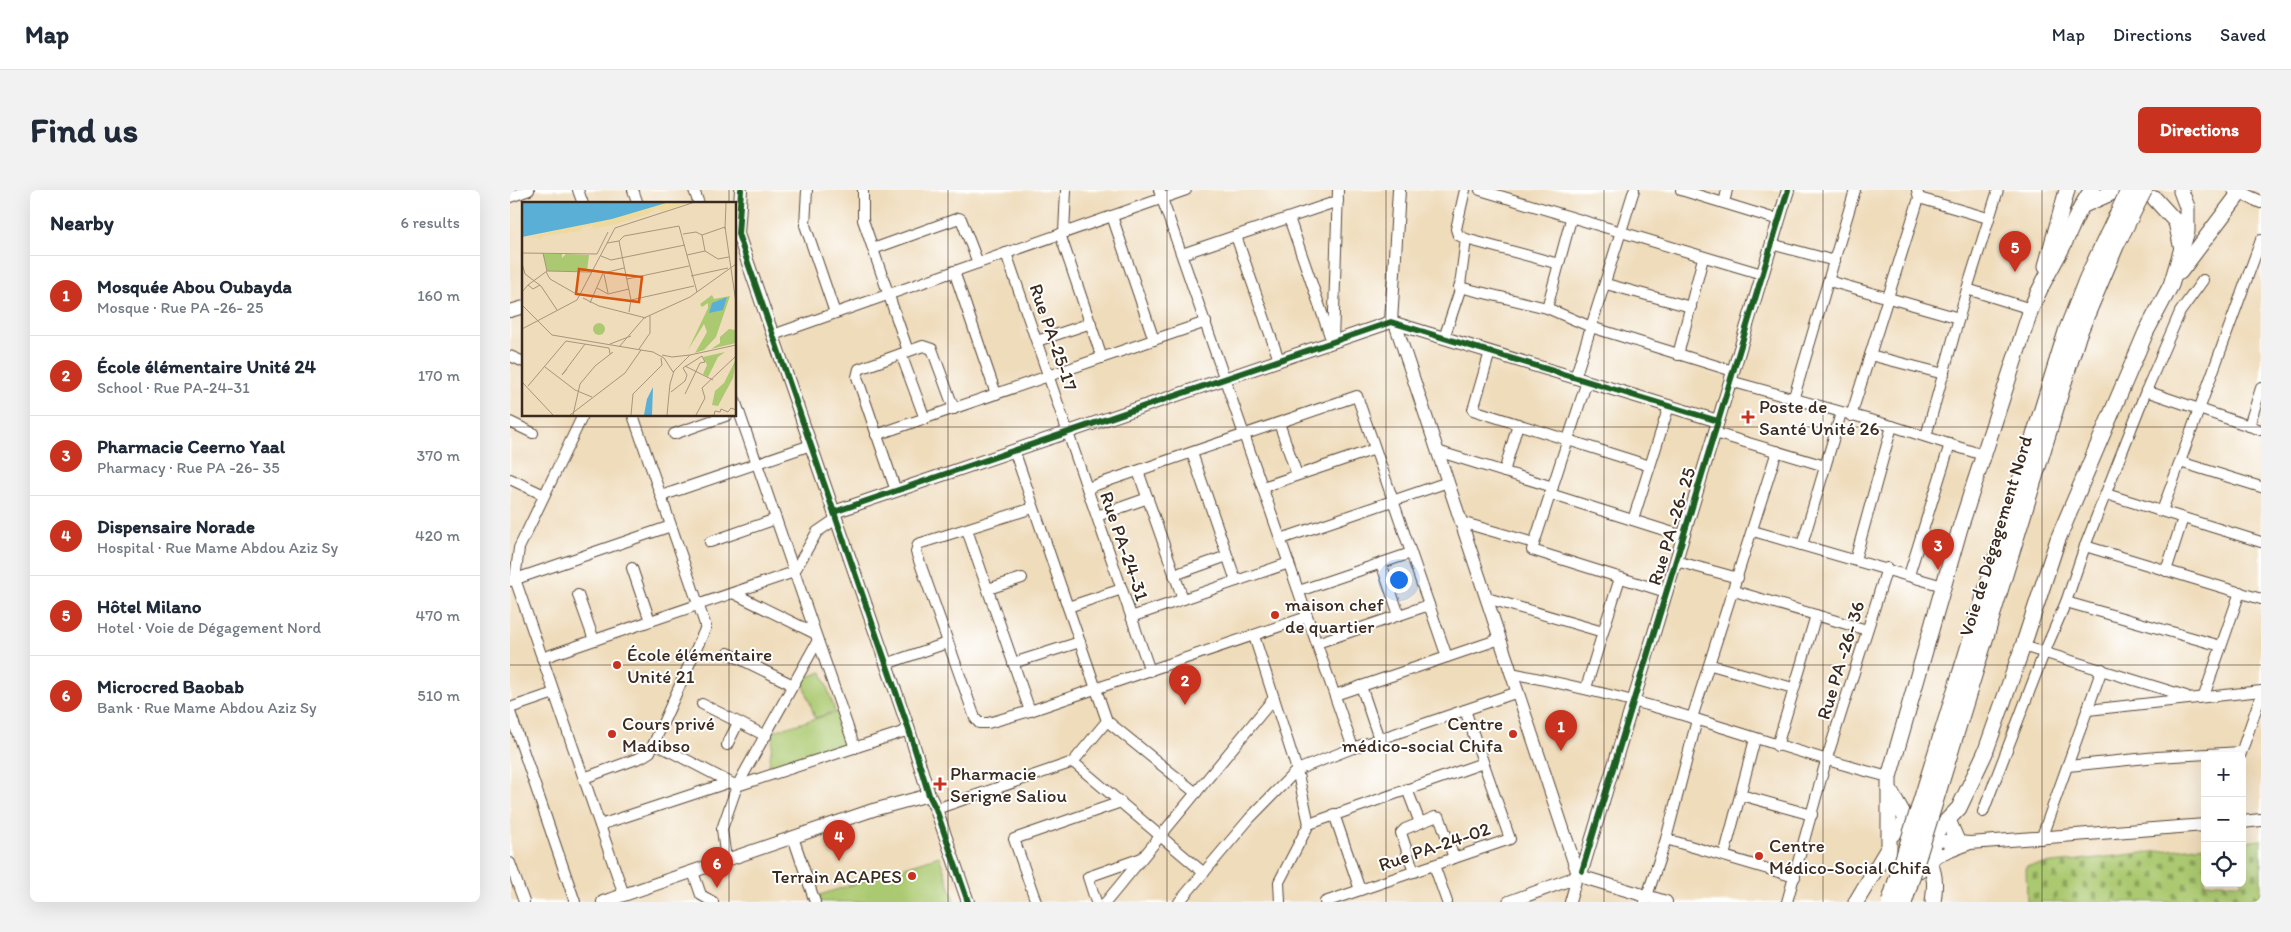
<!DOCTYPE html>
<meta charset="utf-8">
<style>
body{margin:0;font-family:Itim,sans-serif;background:#f2f2f3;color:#1f2937}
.controls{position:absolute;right:15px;bottom:15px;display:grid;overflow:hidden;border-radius:8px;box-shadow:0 5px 20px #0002}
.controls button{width:45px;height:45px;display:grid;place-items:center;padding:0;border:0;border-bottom:1px solid #e0e1e3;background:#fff;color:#1f2937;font:25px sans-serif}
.you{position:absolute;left:888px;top:389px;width:18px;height:18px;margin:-12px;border:4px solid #fff;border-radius:50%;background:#1a73e8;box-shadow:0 0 0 8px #1a73e833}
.badge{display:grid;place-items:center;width:32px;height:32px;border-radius:50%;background:#c8321e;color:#fff;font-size:16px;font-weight:700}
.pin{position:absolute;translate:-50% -41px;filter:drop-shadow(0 1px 2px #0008)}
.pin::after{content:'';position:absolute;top:26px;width:18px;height:15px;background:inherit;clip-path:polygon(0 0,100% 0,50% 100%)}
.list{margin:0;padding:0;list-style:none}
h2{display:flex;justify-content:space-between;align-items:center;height:65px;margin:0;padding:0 20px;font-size:21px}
h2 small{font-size:16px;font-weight:400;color:#747a83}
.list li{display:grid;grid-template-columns:32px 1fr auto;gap:15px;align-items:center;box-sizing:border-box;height:80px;padding:0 20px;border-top:1px solid #e0e1e3}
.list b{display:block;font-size:19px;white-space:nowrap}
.list p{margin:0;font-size:16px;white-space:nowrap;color:#747a83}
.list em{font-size:16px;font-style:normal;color:#747a83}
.icon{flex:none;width:28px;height:28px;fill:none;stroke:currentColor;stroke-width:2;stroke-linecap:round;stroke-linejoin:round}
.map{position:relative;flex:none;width:1751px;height:712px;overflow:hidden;border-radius:8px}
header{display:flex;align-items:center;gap:30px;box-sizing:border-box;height:70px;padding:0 25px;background:#fff;border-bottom:1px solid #e0e1e3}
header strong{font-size:24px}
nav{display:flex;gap:28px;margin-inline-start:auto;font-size:18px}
.intro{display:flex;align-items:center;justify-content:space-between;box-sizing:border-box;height:120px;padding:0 30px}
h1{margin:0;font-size:35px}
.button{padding:12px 22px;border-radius:8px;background:#c8321e;color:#fff;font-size:18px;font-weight:700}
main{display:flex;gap:30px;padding:0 30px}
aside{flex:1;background:#fff;border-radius:8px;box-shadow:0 5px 20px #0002}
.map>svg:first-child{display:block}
.cemetery{fill:url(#cemetery-stones);stroke:#737a47}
.pitch{fill:#abc970;stroke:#737a47}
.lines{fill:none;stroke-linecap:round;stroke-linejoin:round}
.minor-casing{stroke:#564536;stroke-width:12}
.tertiary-casing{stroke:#564536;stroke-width:14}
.primary-casing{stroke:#564536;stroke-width:17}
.minor{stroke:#fff;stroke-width:10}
.tertiary{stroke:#fff;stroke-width:12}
.primary{stroke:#fff;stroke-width:15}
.trunk-bridge-casing{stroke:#564536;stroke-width:18;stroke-linecap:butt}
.trunk-bridge{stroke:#fff;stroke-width:16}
.cycleway-casing{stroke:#fff;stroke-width:9}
.cycleway{stroke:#1b5e20;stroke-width:6}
.grid{fill:none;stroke:#3b2a1e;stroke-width:1;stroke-opacity:0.55}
.poi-dot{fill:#c8321e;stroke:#fff;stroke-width:2}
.labels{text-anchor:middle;stroke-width:4;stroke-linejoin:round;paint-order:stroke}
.street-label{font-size:19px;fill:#3b2a1e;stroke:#fff}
.poi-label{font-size:19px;fill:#3b2a1e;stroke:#fff;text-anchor:start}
.inset-road{fill:none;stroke:#a7957c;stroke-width:1}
.view{fill:#d7540e;fill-opacity:0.15;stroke:#d7540e;stroke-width:2.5}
.inset-edge{fill:none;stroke:#3b2a1e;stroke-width:2.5}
</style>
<header>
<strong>Map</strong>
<nav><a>Map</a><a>Directions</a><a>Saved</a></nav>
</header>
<div class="intro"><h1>Find us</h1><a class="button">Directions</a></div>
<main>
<aside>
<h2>Nearby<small>6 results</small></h2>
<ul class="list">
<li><span class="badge">1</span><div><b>Mosquée Abou Oubayda</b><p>Mosque · Rue PA -26- 25</p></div><em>160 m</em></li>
<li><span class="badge">2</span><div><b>École élémentaire Unité 24</b><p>School · Rue PA-24-31</p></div><em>170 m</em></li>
<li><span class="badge">3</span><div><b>Pharmacie Ceerno Yaal</b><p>Pharmacy · Rue PA -26- 35</p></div><em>370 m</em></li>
<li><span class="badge">4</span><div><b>Dispensaire Norade</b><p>Hospital · Rue Mame Abdou Aziz Sy</p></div><em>420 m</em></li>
<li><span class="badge">5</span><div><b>Hôtel Milano</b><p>Hotel · Voie de Dégagement Nord</p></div><em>470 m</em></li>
<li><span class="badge">6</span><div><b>Microcred Baobab</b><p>Bank · Rue Mame Abdou Aziz Sy</p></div><em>510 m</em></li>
</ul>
</aside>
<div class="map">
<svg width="1751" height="712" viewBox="0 0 1751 712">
<defs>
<pattern id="cemetery-stones" width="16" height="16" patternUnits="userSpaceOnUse" patternTransform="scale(1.25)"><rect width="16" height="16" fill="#abc970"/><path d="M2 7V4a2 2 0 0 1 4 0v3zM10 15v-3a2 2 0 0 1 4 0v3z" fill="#8ca35b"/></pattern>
</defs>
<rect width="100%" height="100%" fill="#fff"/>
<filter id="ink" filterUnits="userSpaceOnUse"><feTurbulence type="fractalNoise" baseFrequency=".02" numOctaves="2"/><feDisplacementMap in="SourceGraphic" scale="10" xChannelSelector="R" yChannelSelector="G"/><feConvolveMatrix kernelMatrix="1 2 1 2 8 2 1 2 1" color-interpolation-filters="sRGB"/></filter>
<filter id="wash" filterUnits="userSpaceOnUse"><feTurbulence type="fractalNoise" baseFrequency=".0096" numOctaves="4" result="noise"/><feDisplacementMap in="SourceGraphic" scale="20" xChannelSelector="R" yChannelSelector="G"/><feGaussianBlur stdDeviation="1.12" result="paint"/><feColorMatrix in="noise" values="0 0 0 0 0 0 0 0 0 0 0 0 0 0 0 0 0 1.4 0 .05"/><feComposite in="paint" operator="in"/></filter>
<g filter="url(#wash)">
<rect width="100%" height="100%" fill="#efdcbb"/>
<polygon class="cemetery" points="1751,650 1751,712 1517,712 1516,676 1695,656 1695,693 1732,693 1732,652"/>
<g class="pitch">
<polygon points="312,482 325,521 305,528 292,489"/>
<polygon points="328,522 340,556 258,582 264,541"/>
<polygon points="429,666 445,712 308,712 307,706"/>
</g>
</g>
<g filter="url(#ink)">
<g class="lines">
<g class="minor-casing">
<g id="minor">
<polyline points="68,0 73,14"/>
<polyline points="123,0 128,14"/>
<polyline points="184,0 189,14"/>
<polyline points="297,0 295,35 325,123"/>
<polyline points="353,0 353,30 398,161"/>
<polyline points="649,0 843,558"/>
<polyline points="955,0 946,39 948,45 956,49 1049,74"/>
<polyline points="970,0 1252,84"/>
<polyline points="1171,0 1269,30"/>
<polyline points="0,7 19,0"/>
<polyline points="1409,8 1478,28"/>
<polyline points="1214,13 1217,0"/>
<polyline points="602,26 644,150"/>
<polyline points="779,28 821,149"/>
<polyline points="554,43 556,0"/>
<polyline points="550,44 592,168"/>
<polyline points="726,46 769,170"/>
<polyline points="1261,54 1325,71"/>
<polyline points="363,59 449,28 451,29 468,73"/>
<polyline points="496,63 640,481"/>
<polyline points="672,64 828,11"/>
<polyline points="444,81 486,204"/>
<polyline points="1319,91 1449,128"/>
<polyline points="1096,94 1181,117"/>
<polyline points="949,97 1037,118 1081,137 1223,181"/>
<polyline points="1457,99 1521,119"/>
<polyline points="1037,118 1061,29"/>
<polyline points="263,145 676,0"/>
<polyline points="934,148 949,103 956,49"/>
<polyline points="527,151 581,133"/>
<polyline points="823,151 828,0"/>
<polyline points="980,162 963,220 1140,276"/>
<polyline points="391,164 415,229"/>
<polyline points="1168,165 1193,68"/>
<polyline points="1360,165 1434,184"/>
<polyline points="0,166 14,172"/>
<polyline points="1065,188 1124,0"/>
<polyline points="1077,191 1022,360 1156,402"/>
<polyline points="1220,191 1382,236 1473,265"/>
<polyline points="1636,201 1670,122 1693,90"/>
<polyline points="225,210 345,558"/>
<polyline points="1283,210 1345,0"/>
<polyline points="73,225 9,358 5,389 114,705"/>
<polyline points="1341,226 1409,8 1407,0"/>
<polyline points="0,232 23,243"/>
<polyline points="769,233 787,285"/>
<polyline points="1739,236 1751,198"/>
<polyline points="1205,243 1315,276"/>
<polyline points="164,244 218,225"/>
<polyline points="366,245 696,132"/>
<polyline points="1416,246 1457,99 1488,0"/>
<polyline points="504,260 597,531 686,603"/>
<polyline points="927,261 1043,297"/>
<polyline points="682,263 726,391"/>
<polyline points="1670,272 1751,297"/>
<polyline points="628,281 673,409"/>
<polyline points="994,282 1008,234"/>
<polyline points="0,289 34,305"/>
<polyline points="753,297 865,259"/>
<polyline points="577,298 847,206 937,467"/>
<polyline points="386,301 347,187 349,179 413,156 422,159 444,219"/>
<polyline points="1040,304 1173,346"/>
<polyline points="1596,304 1751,352"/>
<polyline points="151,306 301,255"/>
<polyline points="523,318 408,354 406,362 465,528 469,533 478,533 520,521 797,427"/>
<polyline points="1652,321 1751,50"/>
<polyline points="587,326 638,308"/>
<polyline points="1123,330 1159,216"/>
<polyline points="951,332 1024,353"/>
<polyline points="457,340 520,521"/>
<polyline points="1243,341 1433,396"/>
<polyline points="771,349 938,292"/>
<polyline points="200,352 266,329"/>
<polyline points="1292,355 1331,223"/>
<polyline points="1575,356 1751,409"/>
<polyline points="1345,370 1382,236"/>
<polyline points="1166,371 1228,388"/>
<polyline points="871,373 889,425"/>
<polyline points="122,378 140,431"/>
<polyline points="1656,381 1673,328"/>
<polyline points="664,385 717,366"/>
<polyline points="1399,385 1440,254"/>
<polyline points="0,391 161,336"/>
<polyline points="478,399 512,388"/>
<polyline points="789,401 901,363"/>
<polyline points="1224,401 1357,440"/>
<polyline points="223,403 304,443"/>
<polyline points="68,405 84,450"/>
<polyline points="977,408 1093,442 1076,498"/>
<polyline points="1556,412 1711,456"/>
<polyline points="558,417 612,399"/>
<polyline points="621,427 779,373"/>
<polyline points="1093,442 1110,388"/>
<polyline points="744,446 787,580 799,634"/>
<polyline points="807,453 919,415"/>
<polyline points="1513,456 1676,506"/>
<polyline points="218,463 283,495"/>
<polyline points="32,468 284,382 307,342 326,329"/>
<polyline points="503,473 570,452"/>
<polyline points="376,474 437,453"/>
<polyline points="1201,475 1283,498"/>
<path d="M1001,483C1065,496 1128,511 1189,530C1253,550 1315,571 1379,587"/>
<polyline points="851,496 869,549"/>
<polyline points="825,505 990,449"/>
<polyline points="1694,506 1730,402"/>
<polyline points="192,514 256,546"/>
<polyline points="0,518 44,503"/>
<polyline points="1578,520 1751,501"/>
<polyline points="0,522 65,712"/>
<polyline points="1182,528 1267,261"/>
<polyline points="144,553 227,596 399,540"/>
<polyline points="217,555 228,533"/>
<polyline points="1267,556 1306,425"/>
<polyline points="1730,566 1751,505"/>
<polyline points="563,572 694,683"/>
<polyline points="1558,576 1647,567 1731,562"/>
<polyline points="74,588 132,567 140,562 196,437 123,225"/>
<polyline points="897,599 910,633"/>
<polyline points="1231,605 1302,625"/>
<polyline points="426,619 563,572 597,531"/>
<polyline points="1473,622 1534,463 1556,412 1575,356 1636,201 1751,240"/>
<polyline points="824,624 850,700"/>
<polyline points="90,635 217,593"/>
<polyline points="283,647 305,712"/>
<polyline points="1156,649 1285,687"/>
<polyline points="1531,649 1592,479"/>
<polyline points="1214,666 1245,549"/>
<polyline points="216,670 212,639 227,596 307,452"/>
<polyline points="0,673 14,712"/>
<polyline points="924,675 937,712"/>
<polyline points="183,682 191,705 203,712"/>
<polyline points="904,682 891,643 895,639 925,627 930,628 944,668"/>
<polyline points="526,712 504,649 611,612"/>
<polyline points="586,712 578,687 632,668"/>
<polyline points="596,712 764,508"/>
<polyline points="669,712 740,628 787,580 843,558 1008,502"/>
<polyline points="770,712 769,692 799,634 973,573"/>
<polyline points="815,712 1000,649 955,520"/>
<polyline points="1060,712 1066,691"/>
<polyline points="1135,712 1156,649 1187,530"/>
<polyline points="1277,712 1316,571 1377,378"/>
</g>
</g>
<g class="tertiary-casing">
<g id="tertiary">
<polyline points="231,0 228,44 399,540 419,605 426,619 458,712"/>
<polyline points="1724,0 1751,12"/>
<polyline points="0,121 14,117"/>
<polyline points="881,132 889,0"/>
<polyline points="885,133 1067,681"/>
<polyline points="324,322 881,132 1208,231"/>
<polyline points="1732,632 1751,630"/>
<polyline points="1424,650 1460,653 1695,635"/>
<polyline points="1423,668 1458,654"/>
<polyline points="1072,681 1278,0"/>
<polyline points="1076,688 1156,712"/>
<polyline points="93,712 363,620 419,605"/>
<polyline points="999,712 1064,688"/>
</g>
</g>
<g class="primary-casing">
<g id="primary">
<polyline points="1645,9 1666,32 1671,55"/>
<polyline points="1574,15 1608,0"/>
<polyline points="1536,76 1557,0"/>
<polyline points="1670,82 1732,0"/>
<polyline points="1379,599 1399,634"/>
<polyline points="1438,630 1447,651"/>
<polyline points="1422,646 1449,618 1475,563 1513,456 1548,349 1636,142 1661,95 1677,41 1677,17 1671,1"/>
<path d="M1379,647L1393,635L1412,636L1417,639L1424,650L1423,668L1409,680L1391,679L1379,666V587L1450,338L1521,119C1530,96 1542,77 1553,56C1562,37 1569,17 1582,0"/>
<path d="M1420,673C1426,687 1425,697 1423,712"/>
<polyline points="1346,712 1377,660"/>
</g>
</g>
<use href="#minor" class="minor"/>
<use href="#tertiary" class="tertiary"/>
<use href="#primary" class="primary"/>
<g class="trunk-bridge-casing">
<g id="trunk-bridge">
<polyline points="1380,712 1557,140 1577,89 1619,0"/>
<polyline points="1394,712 1568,145 1606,55 1634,0"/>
</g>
</g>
<use href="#trunk-bridge" class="trunk-bridge"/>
<g class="cycleway-casing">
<g id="cycleway">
<polyline points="231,0 228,44 399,540 419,605 426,619 458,712"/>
<polyline points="324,322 881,132 1208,231"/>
<polyline points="1072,681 1278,0"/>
</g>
</g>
<use href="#cycleway" class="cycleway"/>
</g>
</g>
<path class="grid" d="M219,0V14M438,0V712M657,0V712M876,0V712M1094,0V712M1313,0V712M1532,0V712M219,225V712M0,237H1751M0,475H1751"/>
<g class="poi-dot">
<path d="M1235.5 219.5h5v5h5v5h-5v5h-5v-5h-5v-5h5z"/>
<circle cx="765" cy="425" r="5"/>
<circle cx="107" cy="475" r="5"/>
<circle cx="102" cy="544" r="5"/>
<circle cx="1003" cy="544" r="5"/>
<path d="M427.5 586.5h5v5h5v5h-5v5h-5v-5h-5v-5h5z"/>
<circle cx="1249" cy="666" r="5"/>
<circle cx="402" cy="686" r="5"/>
</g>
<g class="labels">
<g class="street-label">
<text transform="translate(544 147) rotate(71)" y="7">Rue PA-25-17</text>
<text transform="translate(1161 336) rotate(-73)" y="7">Rue PA -26- 25</text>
<text transform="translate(1485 346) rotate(-73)" y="7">Voie de Dégagement Nord</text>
<text transform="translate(615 356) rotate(71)" y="7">Rue PA-24-31</text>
<text transform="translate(1330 470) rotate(-73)" y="7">Rue PA -26- 36</text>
<text transform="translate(924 656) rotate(-19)" y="7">Rue PA-24-02</text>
</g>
<g class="poi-label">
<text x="1249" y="223">Poste de<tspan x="1249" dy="22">Santé Unité 26</tspan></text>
<text x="775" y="421">maison chef<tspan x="775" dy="22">de quartier</tspan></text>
<text x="117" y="471">École élémentaire<tspan x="117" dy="22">Unité 21</tspan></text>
<text x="112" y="540">Cours privé<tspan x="112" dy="22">Madibso</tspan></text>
<text x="993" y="540" text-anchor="end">Centre<tspan x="993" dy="22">médico-social Chifa</tspan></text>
<text x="440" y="590">Pharmacie<tspan x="440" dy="22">Serigne Saliou</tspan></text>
<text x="1259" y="662">Centre<tspan x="1259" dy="22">Médico-Social Chifa</tspan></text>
<text x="392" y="693" text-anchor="end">Terrain ACAPES</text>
</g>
</g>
<g transform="translate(12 12)">
<rect width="214" height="214" fill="#efdcbb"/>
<path d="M190,93L192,97L208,94L194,135L182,148L173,151L185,130L182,122L166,148L186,106V101L180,105L178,102ZM207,127L213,128L214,141L189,147L198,141V135ZM203,150L196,155L186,175L181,172L185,163L181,155ZM214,157L211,176L196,204L190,203L193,189L202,181Z" fill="#abc970"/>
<path d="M144,1H167L141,9L133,7L124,13L90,23L71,27L70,23L59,26L60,29L21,34L18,38L15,35L0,37Z" fill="#eeda9e"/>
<path d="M21,52H40V56L44,52L67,53L65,69H25Z" fill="#abc970"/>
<path d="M71 127a6 6 0 1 1 12 0a6 6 0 1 1-12 0Z" fill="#abc970"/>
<path d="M0,1H144L90,17L0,35ZM205,95L201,108L187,111L190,101ZM131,185L130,213H122L125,197Z" fill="#59afd6"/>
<path class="inset-road" d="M203,25L180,33L183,49L196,57L207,55M203,25L214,101M203,27L204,1M161,32L174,30L180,33M97,39L109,98L107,110M85,41L97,39L102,34L157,24L175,90M0,51L75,52M21,51L25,69M75,52L86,30M165,53L183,49M79,54L89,58L163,43M0,61L3,72L19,84L35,108M25,69L69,70M24,70L28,77L56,93M82,71L102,66M82,72L86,91M169,74L206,66M105,77L167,64M6,83L25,69M75,86L86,92L107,87M0,90L6,83L11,87L18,83M61,96L77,104L124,116M109,98L172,84M68,101L81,71M0,103L30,133L131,150L142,156L151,170L168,153L214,143M0,127L55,98L93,26L170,1M88,142L109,134M97,145L122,116L168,95L214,62M117,147L128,131V114M140,153L150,155L168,153M163,164L191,178M23,165L53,188L70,195M45,167L40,173L63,142M0,180L31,213M6,184L44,139L87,146L88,152M149,190L163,179L165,173L161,166L180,154L183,160L178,161L163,192M48,213L103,171L119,148M51,213L58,182L73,164L91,150M109,213L111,192L140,163L139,156M145,213L148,182L152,169M174,213L183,196L180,186L214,154M192,213L193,209L198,210L199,207L206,210L209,206L214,208"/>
<path class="view" d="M57,67L120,75L117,100L54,92Z"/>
<rect width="214" height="214" class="inset-edge"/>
</g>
</svg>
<div class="controls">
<button>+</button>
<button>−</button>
<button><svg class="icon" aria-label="locate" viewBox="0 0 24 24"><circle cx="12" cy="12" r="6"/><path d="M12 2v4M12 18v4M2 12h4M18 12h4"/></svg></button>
</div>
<div class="you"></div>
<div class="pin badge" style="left:1051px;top:561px">1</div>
<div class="pin badge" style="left:675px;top:515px">2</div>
<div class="pin badge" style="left:1428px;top:380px">3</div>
<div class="pin badge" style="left:329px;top:671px">4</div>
<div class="pin badge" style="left:1505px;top:82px">5</div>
<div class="pin badge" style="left:207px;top:698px">6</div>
</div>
</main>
